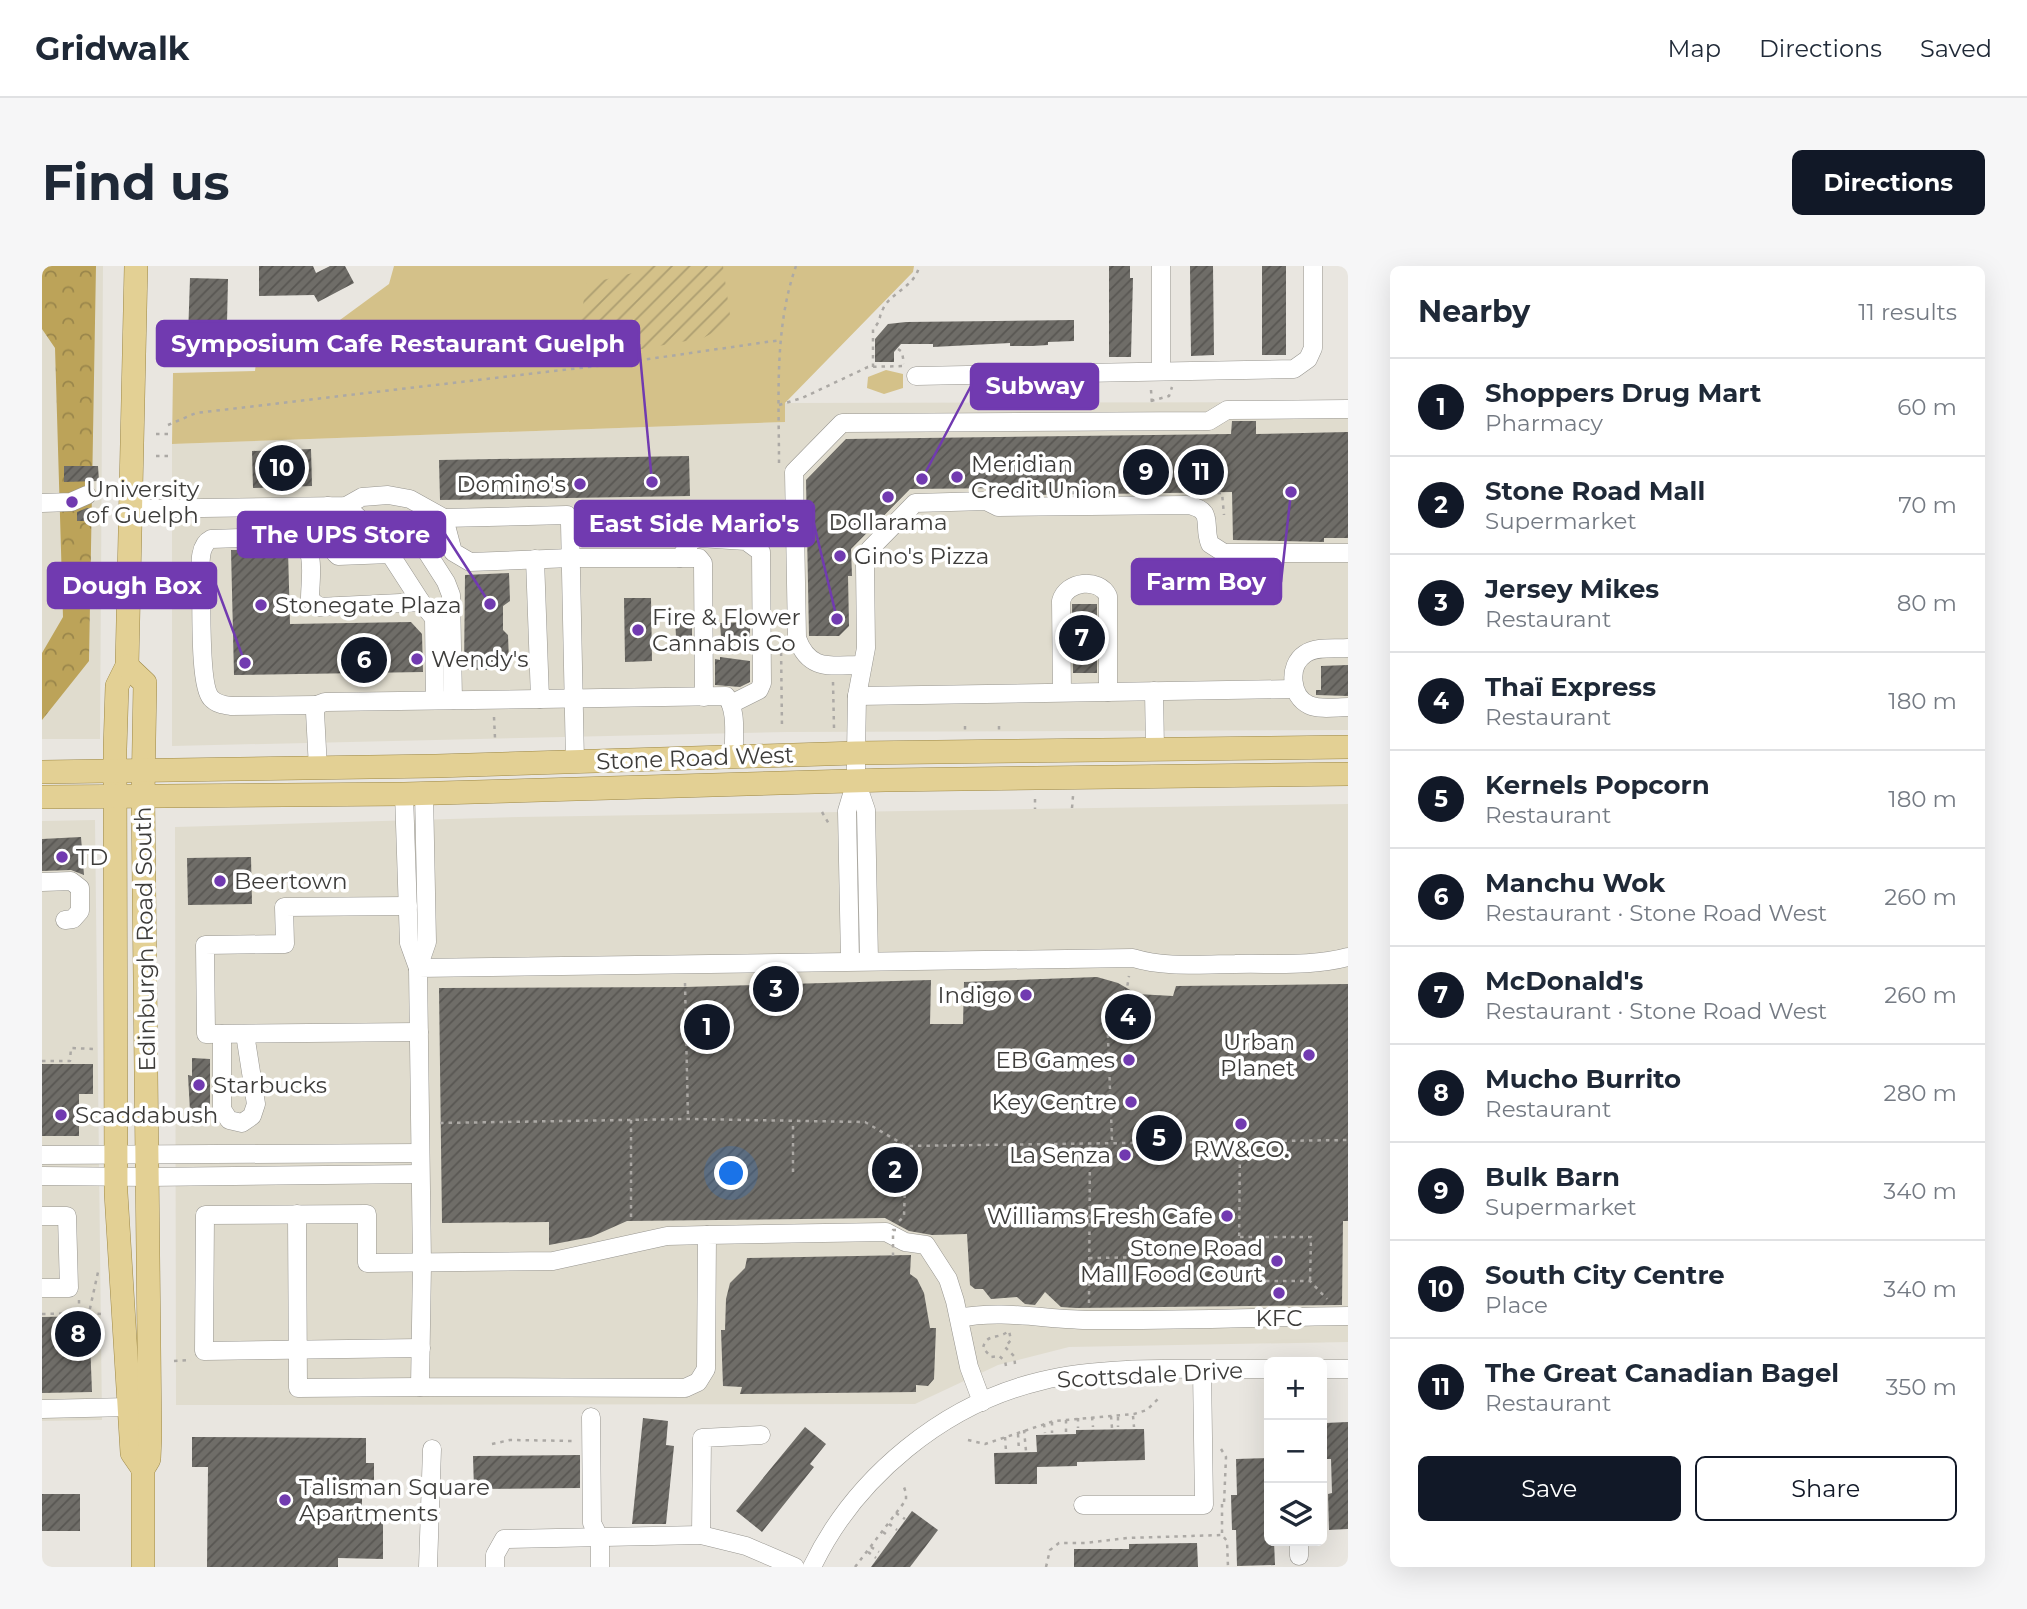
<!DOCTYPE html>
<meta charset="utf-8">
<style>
body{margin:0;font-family:Montserrat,sans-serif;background:#f6f6f7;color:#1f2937}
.controls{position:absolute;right:21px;bottom:21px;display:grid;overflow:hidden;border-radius:10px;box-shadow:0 7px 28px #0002}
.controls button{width:63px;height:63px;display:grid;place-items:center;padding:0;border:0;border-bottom:2px solid #e0e1e3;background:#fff;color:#1f2937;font:35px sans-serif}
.you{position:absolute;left:690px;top:908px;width:24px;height:24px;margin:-18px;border:5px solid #fff;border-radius:50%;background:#1a73e8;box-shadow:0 0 0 10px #1a73e833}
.badge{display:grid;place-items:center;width:46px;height:46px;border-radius:50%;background:#111827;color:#fff;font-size:23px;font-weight:700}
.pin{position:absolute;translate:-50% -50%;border:4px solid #fff;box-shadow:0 2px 7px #0006}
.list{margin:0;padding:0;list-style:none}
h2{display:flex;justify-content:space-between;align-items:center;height:91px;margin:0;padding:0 28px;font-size:30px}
h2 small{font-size:23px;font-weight:400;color:#747a83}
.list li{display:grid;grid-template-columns:46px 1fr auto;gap:21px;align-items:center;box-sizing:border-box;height:98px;padding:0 28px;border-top:2px solid #e0e1e3}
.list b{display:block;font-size:26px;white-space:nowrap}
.list p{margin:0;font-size:23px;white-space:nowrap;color:#747a83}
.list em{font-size:23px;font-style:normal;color:#747a83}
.actions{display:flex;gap:14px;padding:21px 28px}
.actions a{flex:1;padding:16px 0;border:2px solid #111827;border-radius:10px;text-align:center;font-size:24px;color:#111827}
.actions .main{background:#111827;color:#fff}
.icon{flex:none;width:38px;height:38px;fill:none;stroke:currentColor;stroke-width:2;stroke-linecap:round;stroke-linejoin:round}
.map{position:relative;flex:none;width:1306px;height:1301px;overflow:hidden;border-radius:10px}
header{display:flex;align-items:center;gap:42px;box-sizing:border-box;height:98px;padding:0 35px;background:#fff;border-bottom:2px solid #e0e1e3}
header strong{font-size:33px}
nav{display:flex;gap:38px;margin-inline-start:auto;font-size:24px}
.intro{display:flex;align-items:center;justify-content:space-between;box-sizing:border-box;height:168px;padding:0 42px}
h1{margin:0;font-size:49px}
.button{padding:18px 32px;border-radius:10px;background:#111827;color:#fff;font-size:24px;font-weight:700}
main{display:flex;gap:42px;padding:0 42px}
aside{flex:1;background:#fff;border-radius:10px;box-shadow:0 7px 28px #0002}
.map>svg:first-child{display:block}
.built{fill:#e0dcce}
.forest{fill:url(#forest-crowns)}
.park{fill:#d4c189}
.garden{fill:url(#garden-furrows)}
.building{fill:url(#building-hatch)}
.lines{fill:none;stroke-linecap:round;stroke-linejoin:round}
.minor-casing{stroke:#97958f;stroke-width:19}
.major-casing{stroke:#9d8846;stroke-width:24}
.path{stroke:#aca9a5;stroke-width:2.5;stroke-dasharray:3.5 5;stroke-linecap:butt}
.minor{stroke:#fff;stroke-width:18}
.major{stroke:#e3d094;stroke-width:23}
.path-bridge{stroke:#aca9a5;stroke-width:2.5;stroke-dasharray:3.5 5;stroke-linecap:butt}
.poi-dot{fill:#713ab0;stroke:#fff;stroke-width:2.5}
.labels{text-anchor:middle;stroke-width:7;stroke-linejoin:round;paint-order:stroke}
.poi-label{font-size:23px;fill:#3d3c3a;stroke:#fff;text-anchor:start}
.street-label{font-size:23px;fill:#3d3c3a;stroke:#fff}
.leader{fill:none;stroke:#713ab0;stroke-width:2.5}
.callout-dot{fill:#713ab0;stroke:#fff;stroke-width:2.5}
.callout{fill:#713ab0;stroke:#713ab0;stroke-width:2.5}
.callout-label{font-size:24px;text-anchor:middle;font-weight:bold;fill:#fff}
</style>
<header>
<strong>Gridwalk</strong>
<nav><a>Map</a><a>Directions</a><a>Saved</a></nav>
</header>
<div class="intro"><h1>Find us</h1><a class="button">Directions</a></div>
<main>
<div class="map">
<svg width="1306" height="1301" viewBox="0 0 1306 1301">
<defs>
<pattern id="forest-crowns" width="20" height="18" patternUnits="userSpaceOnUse" patternTransform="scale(1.75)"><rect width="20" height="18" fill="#bca359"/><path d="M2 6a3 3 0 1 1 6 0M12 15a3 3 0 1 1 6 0" fill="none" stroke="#9a864b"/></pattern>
<pattern id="garden-furrows" width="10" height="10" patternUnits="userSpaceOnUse" patternTransform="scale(1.75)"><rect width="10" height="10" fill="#d4c189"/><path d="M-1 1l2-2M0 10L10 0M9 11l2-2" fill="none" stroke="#ad9e71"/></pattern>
<pattern id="building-hatch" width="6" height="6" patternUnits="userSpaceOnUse" patternTransform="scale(1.75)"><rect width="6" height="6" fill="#6f6d68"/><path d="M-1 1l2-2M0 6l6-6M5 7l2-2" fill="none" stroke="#585652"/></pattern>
</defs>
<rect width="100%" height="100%" fill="#e9e6e0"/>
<g class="built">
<polygon points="0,0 61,0 58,473 0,473"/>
<polygon points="1306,136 1306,464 745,466 130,480 130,178 743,156 743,137"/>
<polygon points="1306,538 1306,1076 1027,1081 956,1099 873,1138 134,1139 133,561 476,551"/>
<polygon points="53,554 60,1154 0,1155 0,555"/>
</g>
<polygon class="forest" points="0,0 54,0 47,395 0,454 0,387 21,351 13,82 0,63"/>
<g class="park">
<polygon points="352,0 872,0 871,6 743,137 743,156 130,178 131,107 213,105 218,61 287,62 347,18"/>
<polygon points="844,104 861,108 861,122 842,128 825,122 826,111"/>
</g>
<polygon class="garden" points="600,0 681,0 688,49 676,64 661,72 533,95 544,18 595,6"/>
<g class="building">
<polygon points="217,0 271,0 274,7 288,0 303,0 312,17 276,36 272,29 217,30"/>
<polygon points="1067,0 1088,0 1088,12 1091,12 1089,91 1067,91"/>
<polygon points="1148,0 1171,0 1172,89 1149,90"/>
<rect x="1220" y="0" width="24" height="89"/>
<polygon points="148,12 186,13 184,101 145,100"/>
<polygon points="1032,54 1032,75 1006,76 1006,79 990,80 968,80 968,77 891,81 891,78 859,78 852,86 852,96 833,96 833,73 846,58 864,56"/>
<polygon points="1190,155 1214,155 1214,168 1306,166 1306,272 1282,272 1282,276 1191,274 1190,226 992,229 974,229 967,222 868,223 809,283 810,310 806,310 807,360 797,370 767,370 764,214 804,173 1189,168"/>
<polygon points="269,183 270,220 211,222 210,185"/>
<polygon points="647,190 648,230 398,234 397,194"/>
<polygon points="22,200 56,200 57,215 22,216"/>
<polygon points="45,242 55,242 55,255 35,255 35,246"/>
<polygon points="189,284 246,284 248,358 369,356 380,368 381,406 192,409"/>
<polygon points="467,307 468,335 461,340 461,364 466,369 467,396 458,401 445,400 445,404 422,403 423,309"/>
<polygon points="582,332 609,332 610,395 583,396"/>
<polygon points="1030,338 1055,338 1055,407 1031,407"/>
<polygon points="633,346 650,346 650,372 634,372"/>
<polygon points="708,356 708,371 679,371 678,357"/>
<polygon points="678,391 708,395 708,416 698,421 673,419 673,393 678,394"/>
<polygon points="1306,399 1306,430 1274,429 1274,424 1279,424 1279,400"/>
<polygon points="39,571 42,609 29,604 0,605 0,573"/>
<polygon points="209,591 210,638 146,639 145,592"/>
<polygon points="1055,711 1076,717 1095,728 1131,730 1134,720 1306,718 1306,955 1301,955 1300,1039 1034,1042 1019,1041 1003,1026 993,1039 983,1038 975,1031 949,1033 941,1023 933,1023 928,1019 925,968 890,969 867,965 843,952 585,955 549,971 507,979 507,956 400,957 397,722 643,721 889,714 888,758 921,758 922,716"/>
<polygon points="150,792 168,793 168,845 148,845 146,809 150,810"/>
<polygon points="0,798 51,798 51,828 37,828 37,870 0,870"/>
<polygon points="869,989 868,1008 875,1013 882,1027 888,1062 894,1062 892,1113 886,1120 874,1119 874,1126 698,1128 700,1121 681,1120 679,1064 683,1064 684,1033 688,1017 703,1002 705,992"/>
<polygon points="47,1050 50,1126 0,1127 0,1051"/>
<polygon points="601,1152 626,1155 624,1179 632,1180 624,1258 590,1258"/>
<polygon points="1306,1156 1306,1263 1287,1264 1286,1228 1290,1227 1289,1193 1284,1193 1283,1157"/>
<polygon points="763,1161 784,1178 768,1198 772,1201 720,1266 694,1245"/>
<polygon points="1102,1163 1103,1194 1035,1196 1035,1200 995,1201 995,1218 953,1218 952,1187 995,1186 994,1169 1034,1168 1034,1164"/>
<polygon points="150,1171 324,1172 324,1197 332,1197 332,1214 320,1213 320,1255 341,1256 341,1293 296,1292 296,1301 165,1301 166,1201 150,1201"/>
<polygon points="538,1189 538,1222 432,1223 431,1190"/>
<polygon points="1227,1192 1227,1275 1232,1275 1233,1299 1195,1300 1194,1264 1190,1264 1189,1229 1195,1229 1194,1193"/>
<rect x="0" y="1228" width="38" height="37"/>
<polygon points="870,1245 896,1264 884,1280 868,1301 829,1301"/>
<polygon points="1155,1277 1156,1301 1032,1301 1032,1283 1087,1283 1087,1278"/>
</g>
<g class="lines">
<g class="minor-casing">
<g id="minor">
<polyline points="1119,0 1119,105"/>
<polyline points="874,110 1252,103 1266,93 1271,82 1271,0"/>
<polyline points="0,237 29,236 45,229"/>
<polyline points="286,240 293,287 296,290 348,288 379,336"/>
<polyline points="304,240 321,256 364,258 372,266 404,316 409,329 411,434"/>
<polyline points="89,243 304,240 320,231 346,229 368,233 402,252 525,249 528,257 533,496"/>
<polyline points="402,252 411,286 428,296 529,292 657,292 661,297 662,431"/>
<polyline points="638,292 650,274 658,272 704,275 719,286 720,417 717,424 689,438"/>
<path d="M493,293L498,433L684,430C696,445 691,471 692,490"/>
<path d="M87,316L148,315L159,318C160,339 157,419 169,432C174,438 182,439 189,440L275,439"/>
<path d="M159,318C159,304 155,280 169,273L255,270C275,283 268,312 268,333L277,341L379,336L392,352L393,434"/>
<path d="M1306,382C1292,383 1274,380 1263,388C1245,400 1249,431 1267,439C1278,444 1295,441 1306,441"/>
<path d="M820,399C789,399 767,406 755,372L752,206L800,157L1167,155L1185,144L1306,143"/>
<polyline points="1112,425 1113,483"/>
<path d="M1020,426L1019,335C1024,315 1057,311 1066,330V426"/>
<polyline points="815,430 1252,423"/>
<polyline points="276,502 273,446 275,439 283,436 498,433"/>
<polyline points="362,528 367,677 376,702"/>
<polyline points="0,616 29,615 38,622 38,645 31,653 23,654"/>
<polyline points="366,640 242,641 243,678 163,679 164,768 377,766"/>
<polyline points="808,694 805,545 814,515"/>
<path d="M827,694L824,544L814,515V487L815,430L824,382L823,298L828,283L873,237L944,235L956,241L1145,239C1174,244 1160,259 1168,278L1182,287H1306"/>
<polyline points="376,702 385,676 382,527"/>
<polyline points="180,768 180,843 187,854 200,857 210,850 214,838 203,768"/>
<polyline points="0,889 378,887"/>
<polyline points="0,910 106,911 378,908"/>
<polyline points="255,948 256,1122 378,1121"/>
<polyline points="0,950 25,950 27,1022 0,1022"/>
<path d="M917,1052C961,1043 1005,1054 1050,1054C1135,1055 1221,1051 1306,1050"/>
<polyline points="379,1082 162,1085 163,949 325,948 325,997 511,995 625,970 665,969"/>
<polyline points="1280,1103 1306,1103"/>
<path d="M940,1136L927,1101L913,1035L906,1013L884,979L863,976L844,966L665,969L664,1103L656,1116L643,1122L378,1121L380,998L376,702L1091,692C1124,702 1158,698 1193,698C1230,697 1270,701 1306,691"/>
<polyline points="0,1143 87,1141"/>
<polyline points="549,1151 550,1257 558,1273 558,1301"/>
<polyline points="1041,1239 1162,1239 1160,1104"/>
<polyline points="659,1269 660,1172 719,1169"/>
<polyline points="1257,1275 1257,1290"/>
<polyline points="386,1301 390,1183"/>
<polyline points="453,1301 453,1289 462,1273 659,1269 704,1280 753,1301"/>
<path d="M770,1301C813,1211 902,1138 999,1115C1066,1098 1157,1104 1227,1103"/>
</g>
</g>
<g class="major-casing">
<g id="major">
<polyline points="94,0 85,400 75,420 73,483 74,927 90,1187 101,1203"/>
<polyline points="85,400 103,417 101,530 108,1171 107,1193 101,1203 101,1301"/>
<polyline points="0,506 394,500 814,487 1306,481"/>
<polyline points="0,531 362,528 843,514 1306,508"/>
</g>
</g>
<g class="path">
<polyline points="856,83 860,86 862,98"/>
<path d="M831,101V63C840,54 836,52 841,43C849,26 874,20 877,0"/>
<polyline points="1109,124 1110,138"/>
<polyline points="1109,135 1127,130 1130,121"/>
<polyline points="737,139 760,132 826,101 862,100"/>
<polyline points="126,159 154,147 572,98 739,74"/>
<polyline points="114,168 127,168"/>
<polyline points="114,190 126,190"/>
<path d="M737,197C737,132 732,62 754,0"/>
<polyline points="1167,228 1180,227 1182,249"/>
<polyline points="739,378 740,463"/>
<polyline points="791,416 792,462"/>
<polyline points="452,451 453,472"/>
<polyline points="923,460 923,468"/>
<polyline points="957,460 957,468"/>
<polyline points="993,533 993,543"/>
<polyline points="1030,542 1031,530"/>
<polyline points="780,546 787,558"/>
<polyline points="643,717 646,853"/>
<polyline points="0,795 28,795 29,782 54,783"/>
<polyline points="589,854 589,955"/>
<polyline points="398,857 646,853 823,856 864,880 1306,874"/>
<polyline points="1070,874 1065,747 1085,722 1087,710"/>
<polyline points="751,906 751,855"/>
<polyline points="857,955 862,951 864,880"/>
<polyline points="1198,971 1269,971 1268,1015"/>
<polyline points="1197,991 1197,1015 1268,1015 1285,1033"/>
<polyline points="1047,992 1197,990 1198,875"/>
<polyline points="37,1034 37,1048"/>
<polyline points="1047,1037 1048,876"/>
<polyline points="47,1047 60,1048"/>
<polyline points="0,1048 47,1047 56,1006 59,1004"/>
<polyline points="132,1095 149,1094"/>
<path d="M964,1100L963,1095L957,1090L949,1091L941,1082C944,1067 955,1074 967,1065L969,1074L963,1081L972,1090L973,1098"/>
<polyline points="1069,1150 1070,1162"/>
<polyline points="1091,1150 1092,1161"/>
<polyline points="1050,1151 1051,1161"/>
<polyline points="1076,1151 1076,1161"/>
<polyline points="1036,1152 1036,1162"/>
<polyline points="1024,1154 1024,1166"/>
<polyline points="1010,1156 1010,1167"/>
<polyline points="1002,1158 1003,1167"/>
<polyline points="982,1164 984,1185"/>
<polyline points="976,1168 977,1185"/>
<polyline points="963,1171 964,1185"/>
<polyline points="926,1174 943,1178 1012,1155 1092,1148 1105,1144 1116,1133"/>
<polyline points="450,1178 468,1174 534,1175"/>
<polyline points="1179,1183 1184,1191 1182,1238"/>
<polyline points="1180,1238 1180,1269 1185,1275 1186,1301"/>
<polyline points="854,1247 863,1253"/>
<polyline points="847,1258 855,1264"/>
<polyline points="841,1266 848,1271"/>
<polyline points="829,1281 837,1286"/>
<polyline points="826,1286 834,1292"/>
<polyline points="813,1301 864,1234 864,1227 862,1221"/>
<polyline points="1004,1301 1008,1284 1017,1277 1043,1277 1085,1272 1180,1269"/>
</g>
<use href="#minor" class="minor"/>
<use href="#major" class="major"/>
<polyline class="path-bridge" points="851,990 851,964 854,964"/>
</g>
<g class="poi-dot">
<circle cx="915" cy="211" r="7"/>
<circle cx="538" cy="218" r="7"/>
<circle cx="846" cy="231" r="7"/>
<circle cx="30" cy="236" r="7"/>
<circle cx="798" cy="290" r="7"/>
<circle cx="219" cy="339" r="7"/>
<circle cx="596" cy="364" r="7"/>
<circle cx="375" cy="393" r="7"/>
<circle cx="20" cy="591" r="7"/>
<circle cx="178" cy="615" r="7"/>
<circle cx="984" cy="729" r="7"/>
<circle cx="1267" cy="789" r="7"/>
<circle cx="1087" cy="794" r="7"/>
<circle cx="157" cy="819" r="7"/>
<circle cx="1089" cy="836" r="7"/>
<circle cx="19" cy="849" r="7"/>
<circle cx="1199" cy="858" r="7"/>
<circle cx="1083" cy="889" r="7"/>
<circle cx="1185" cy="950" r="7"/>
<circle cx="1235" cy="995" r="7"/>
<circle cx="1237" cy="1027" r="7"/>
<circle cx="243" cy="1234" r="7"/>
</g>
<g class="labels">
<g class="poi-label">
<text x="929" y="206">Meridian<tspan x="929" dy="26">Credit Union</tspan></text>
<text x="524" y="226" text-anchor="end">Domino's</text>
<text x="44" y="231">University<tspan x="44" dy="26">of Guelph</tspan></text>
<text x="846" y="264" text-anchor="middle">Dollarama</text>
<text x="812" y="298">Gino's Pizza</text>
<text x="233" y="347">Stonegate Plaza</text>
<text x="610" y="359">Fire &amp; Flower<tspan x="610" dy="26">Cannabis Co</tspan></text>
<text x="389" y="401">Wendy's</text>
<text x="34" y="599">TD</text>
<text x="192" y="623">Beertown</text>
<text x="970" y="737" text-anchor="end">Indigo</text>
<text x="1253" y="784" text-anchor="end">Urban<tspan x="1253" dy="26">Planet</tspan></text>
<text x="1073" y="802" text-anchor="end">EB Games</text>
<text x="171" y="827">Starbucks</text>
<text x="1075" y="844" text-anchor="end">Key Centre</text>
<text x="33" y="857">Scaddabush</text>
<text x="1199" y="891" text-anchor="middle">RW&amp;CO.</text>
<text x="1069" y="897" text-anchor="end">La Senza</text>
<text x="1171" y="958" text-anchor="end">Williams Fresh Cafe</text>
<text x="1221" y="990" text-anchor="end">Stone Road<tspan x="1221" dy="26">Mall Food Court</tspan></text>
<text x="1237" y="1060" text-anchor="middle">KFC</text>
<text x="257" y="1229">Talisman Square<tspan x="257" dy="26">Apartments</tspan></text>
</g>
<g class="street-label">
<text transform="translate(653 492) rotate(-2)" y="8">Stone Road West</text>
<text transform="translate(103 673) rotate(-91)" y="8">Edinburgh Road South</text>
<text transform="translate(1108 1109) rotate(-3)" y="8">Scottsdale Drive</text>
</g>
</g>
<path class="leader" d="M610 216L597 78M880 213L929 120M795 353L772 258M448 338L403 268M1249 226L1239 316M203 397L174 319"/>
<g class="callout-dot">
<circle cx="610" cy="216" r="7"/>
<circle cx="880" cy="213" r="7"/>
<circle cx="795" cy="353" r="7"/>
<circle cx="448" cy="338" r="7"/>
<circle cx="1249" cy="226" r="7"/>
<circle cx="203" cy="397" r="7"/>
</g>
<g class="callout">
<rect x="115" y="55" width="482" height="45" rx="7"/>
<rect x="929" y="98" width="127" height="45" rx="7"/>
<rect x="533" y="235" width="239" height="45" rx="7"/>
<rect x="196" y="246" width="207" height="45" rx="7"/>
<rect x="1090" y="293" width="149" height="45" rx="7"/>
<rect x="6" y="297" width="168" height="45" rx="7"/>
</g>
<g class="callout-label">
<text x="356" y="86">Symposium Cafe Restaurant Guelph</text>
<text x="993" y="128">Subway</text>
<text x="652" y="266">East Side Mario's</text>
<text x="299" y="277">The UPS Store</text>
<text x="1164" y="324">Farm Boy</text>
<text x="90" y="328">Dough Box</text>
</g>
</svg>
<div class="controls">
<button>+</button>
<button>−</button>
<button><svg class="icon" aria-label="layers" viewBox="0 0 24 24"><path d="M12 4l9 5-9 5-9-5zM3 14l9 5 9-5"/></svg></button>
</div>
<div class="you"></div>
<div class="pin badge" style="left:665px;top:761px">1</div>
<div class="pin badge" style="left:853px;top:904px">2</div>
<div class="pin badge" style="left:734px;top:723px">3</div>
<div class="pin badge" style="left:1086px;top:751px">4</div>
<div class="pin badge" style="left:1117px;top:872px">5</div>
<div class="pin badge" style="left:322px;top:394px">6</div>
<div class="pin badge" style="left:1040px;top:372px">7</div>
<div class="pin badge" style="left:36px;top:1068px">8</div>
<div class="pin badge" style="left:1104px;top:206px">9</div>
<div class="pin badge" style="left:240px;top:202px">10</div>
<div class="pin badge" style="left:1159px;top:206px">11</div>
</div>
<aside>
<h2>Nearby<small>11 results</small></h2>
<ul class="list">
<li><span class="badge">1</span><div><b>Shoppers Drug Mart</b><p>Pharmacy</p></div><em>60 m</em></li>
<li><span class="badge">2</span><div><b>Stone Road Mall</b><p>Supermarket</p></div><em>70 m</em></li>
<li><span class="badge">3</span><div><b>Jersey Mikes</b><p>Restaurant</p></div><em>80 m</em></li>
<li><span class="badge">4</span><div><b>Thaï Express</b><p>Restaurant</p></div><em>180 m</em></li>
<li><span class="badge">5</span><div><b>Kernels Popcorn</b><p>Restaurant</p></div><em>180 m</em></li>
<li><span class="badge">6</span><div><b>Manchu Wok</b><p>Restaurant · Stone Road West</p></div><em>260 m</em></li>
<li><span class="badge">7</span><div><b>McDonald's</b><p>Restaurant · Stone Road West</p></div><em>260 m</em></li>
<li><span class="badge">8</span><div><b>Mucho Burrito</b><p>Restaurant</p></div><em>280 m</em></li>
<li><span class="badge">9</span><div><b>Bulk Barn</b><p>Supermarket</p></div><em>340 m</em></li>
<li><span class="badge">10</span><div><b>South City Centre</b><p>Place</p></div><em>340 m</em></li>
<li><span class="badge">11</span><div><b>The Great Canadian Bagel</b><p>Restaurant</p></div><em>350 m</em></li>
</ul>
<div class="actions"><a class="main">Save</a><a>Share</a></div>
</aside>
</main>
